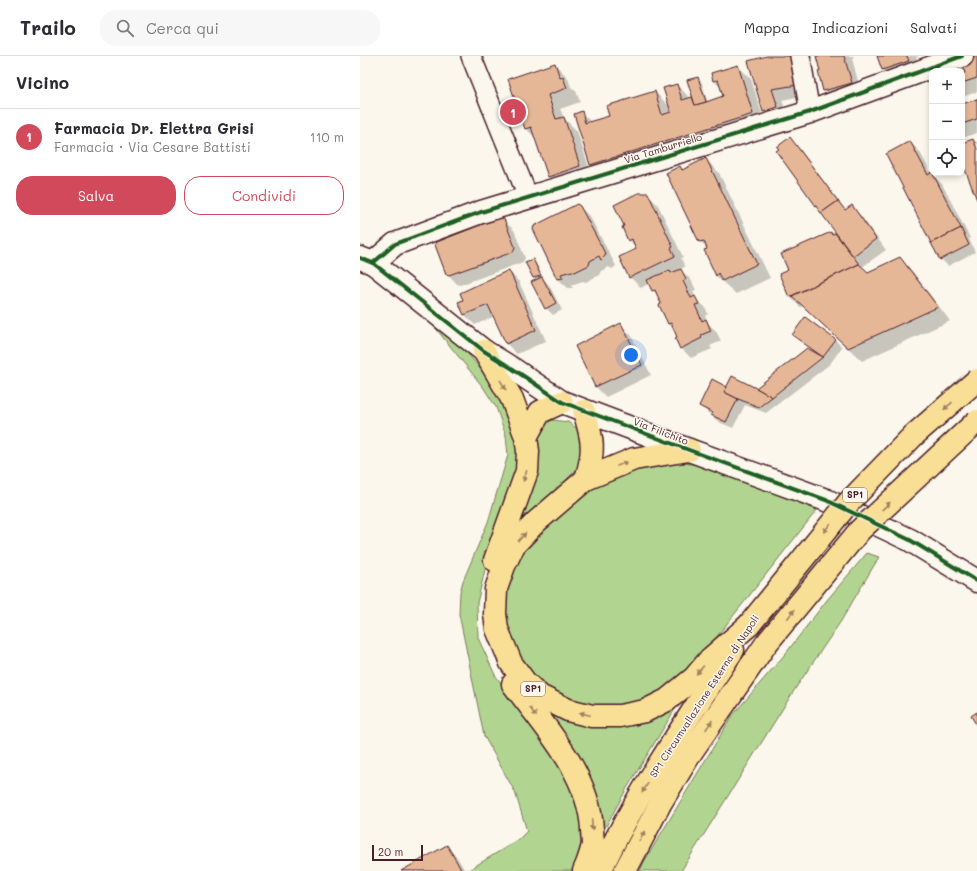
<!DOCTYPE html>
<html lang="it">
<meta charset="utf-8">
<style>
body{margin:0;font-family:Mali,sans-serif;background:#f7f7f7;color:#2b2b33}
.controls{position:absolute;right:12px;top:12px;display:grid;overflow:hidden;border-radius:8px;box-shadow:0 2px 6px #0003}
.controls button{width:36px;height:36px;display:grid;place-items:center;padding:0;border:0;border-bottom:1px solid #e1e1e2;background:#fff;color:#2b2b33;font:20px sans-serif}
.scale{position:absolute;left:12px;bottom:10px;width:51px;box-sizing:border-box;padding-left:4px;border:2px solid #4a1f2b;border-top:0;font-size:11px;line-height:14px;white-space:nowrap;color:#4a1f2b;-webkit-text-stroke:3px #fbf7ec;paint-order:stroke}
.you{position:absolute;left:271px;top:299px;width:14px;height:14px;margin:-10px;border:3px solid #fff;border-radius:50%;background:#1a73e8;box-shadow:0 0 0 6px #1a73e833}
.badge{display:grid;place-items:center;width:26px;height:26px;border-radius:50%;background:#d1495b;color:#fff;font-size:13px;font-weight:700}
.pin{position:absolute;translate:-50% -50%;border:2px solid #fff;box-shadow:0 1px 4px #0006}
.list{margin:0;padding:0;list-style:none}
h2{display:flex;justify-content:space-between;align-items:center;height:52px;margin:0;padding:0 16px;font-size:17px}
h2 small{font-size:13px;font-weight:400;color:#7c7c81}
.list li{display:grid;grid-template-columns:26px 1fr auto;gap:12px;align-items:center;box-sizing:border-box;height:56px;padding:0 16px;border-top:1px solid #e1e1e2}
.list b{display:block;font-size:15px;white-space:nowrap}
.list p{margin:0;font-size:13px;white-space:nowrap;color:#7c7c81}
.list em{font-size:13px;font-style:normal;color:#7c7c81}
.actions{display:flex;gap:8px;padding:12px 16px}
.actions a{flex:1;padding:9px 0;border:1px solid #d1495b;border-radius:16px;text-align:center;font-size:14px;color:#d1495b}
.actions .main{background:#d1495b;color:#fff}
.icon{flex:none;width:22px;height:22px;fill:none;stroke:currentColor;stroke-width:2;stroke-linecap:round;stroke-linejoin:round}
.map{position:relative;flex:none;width:617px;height:815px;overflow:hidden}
header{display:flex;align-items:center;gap:24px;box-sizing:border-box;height:56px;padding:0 20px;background:#fff;border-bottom:1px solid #e1e1e2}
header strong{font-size:19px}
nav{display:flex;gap:22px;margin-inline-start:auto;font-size:14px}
.search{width:280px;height:36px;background:#f7f7f7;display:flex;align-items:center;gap:10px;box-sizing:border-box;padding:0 14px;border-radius:16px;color:#7c7c81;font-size:15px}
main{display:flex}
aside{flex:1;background:#fff}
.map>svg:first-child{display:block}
.green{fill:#b1d590;stroke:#7e7a5e}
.shadow{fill:#0003}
.building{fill:#e6b797;stroke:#4a1f2b}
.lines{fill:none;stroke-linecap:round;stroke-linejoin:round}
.street-casing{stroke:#4a1f2b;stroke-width:22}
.secondary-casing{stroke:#4a1f2b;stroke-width:25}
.highway-casing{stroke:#4a1f2b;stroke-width:25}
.street{stroke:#fbf7ec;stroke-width:19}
.secondary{stroke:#fbf7ec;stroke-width:22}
.highway{stroke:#f9df96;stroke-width:22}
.highway-bridge-casing{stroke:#4a1f2b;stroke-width:25;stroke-linecap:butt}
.highway-bridge{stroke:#f9df96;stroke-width:22}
.cycleway-casing{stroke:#fbf7ec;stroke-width:6}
.cycleway{stroke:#1b5e20;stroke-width:4}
.oneway{fill:#a27f60}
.labels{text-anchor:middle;stroke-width:3;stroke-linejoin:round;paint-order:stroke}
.shield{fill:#fbf7ec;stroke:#7f6065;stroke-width:1}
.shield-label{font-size:9px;font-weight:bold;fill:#4a1f2b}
.street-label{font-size:10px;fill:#4a1f2b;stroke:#fbf7ec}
</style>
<header>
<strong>Trailo</strong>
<div class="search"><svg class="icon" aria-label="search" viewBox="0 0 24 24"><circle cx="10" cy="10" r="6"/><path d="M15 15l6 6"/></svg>Cerca qui</div>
<nav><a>Mappa</a><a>Indicazioni</a><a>Salvati</a></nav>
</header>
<main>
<aside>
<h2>Vicino<small></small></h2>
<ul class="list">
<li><span class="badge">1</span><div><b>Farmacia Dr. Elettra Grisi</b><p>Farmacia · Via Cesare Battisti</p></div><em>110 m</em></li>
</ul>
<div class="actions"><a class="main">Salva</a><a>Condividi</a></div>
</aside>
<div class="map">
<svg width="617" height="815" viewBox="0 0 617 815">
<rect width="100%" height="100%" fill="#fbf7ec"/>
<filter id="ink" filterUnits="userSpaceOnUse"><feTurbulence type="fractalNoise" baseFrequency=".025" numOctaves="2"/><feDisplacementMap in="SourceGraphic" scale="8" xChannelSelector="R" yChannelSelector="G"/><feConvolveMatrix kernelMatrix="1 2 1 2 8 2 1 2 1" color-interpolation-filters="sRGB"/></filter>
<g filter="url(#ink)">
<g class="green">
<polygon points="69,264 104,293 130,325 149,363 157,390 156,416 130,493 117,547 118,582 135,619 213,726 220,756 222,784 213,815 107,815 158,784 167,775 155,736 124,680 99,558 100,536 103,525 128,466 148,399 146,380 136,351 123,331"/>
<polygon points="193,364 208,366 220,375 221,409 153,478 170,385 185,367"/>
<polygon points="298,406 323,407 347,410 457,454 347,593 321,623 285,645 270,650 222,651 179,630 151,592 142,546 155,500 226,431"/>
<polygon points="507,497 519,501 481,565 435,633 321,815 280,815 284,806 372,660 426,597 467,544"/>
<polygon points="317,650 267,732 241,779 186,655"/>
</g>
<g class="shadow">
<polygon points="409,0 447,39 422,44 428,61 414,66 404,55"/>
<polygon points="457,0 493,0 494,1 492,2 501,37 475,45 464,34"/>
<polygon points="519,0 559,0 556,2 562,19 537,27 523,14"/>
<polygon points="606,0 617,0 617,36 602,41 602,19 607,17 602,3"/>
<polygon points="195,8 208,22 211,31 216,35 220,46 200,53 204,62 217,75 233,124 202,134 189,121 176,82 166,73"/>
<polygon points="378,10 391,23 406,71 244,121 230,108 221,56 232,67 250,61 295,36 310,51 317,29 330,42 333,41 338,22 341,25 348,46 364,41 361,32 354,25 352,18"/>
<polygon points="617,44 617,77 602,82 602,48"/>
<polygon points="429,82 440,93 486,155 492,151 502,161 526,194 502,211 508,217 540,202 553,216 590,265 502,305 443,250 440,251 430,241 420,218 429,214 470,177 473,179 477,177"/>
<polygon points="613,84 617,86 617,141 602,103 602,89"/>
<polygon points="550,86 560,96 571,117 582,128 610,182 609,183 615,196 588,210 581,203"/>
<polygon points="346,103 359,117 410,222 376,238 356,220 345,195 348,193 340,185 320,111 324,114"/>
<polygon points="287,138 298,149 323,201 321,202 325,211 320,213 331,224 336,234 333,235 336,243 345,251 348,258 345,260 349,268 356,275 361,285 350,290 352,293 331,302 321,292 315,275 308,268 298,239 293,234 290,227 281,232 270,221 278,193 269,184"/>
<polygon points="220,151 230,161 256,210 252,213 249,211 241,215 239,219 226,226 223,225 211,229 213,232 208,232 197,222"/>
<polygon points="143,164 154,174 165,202 163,206 100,229 97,228 87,217"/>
<polygon points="172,204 176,207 184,223 189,229 202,254 193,259 186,252 177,225 174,222"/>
<polygon points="149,215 159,226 186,285 157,298 147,288 135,260 115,269 105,259 99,246"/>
<polygon points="261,269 271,279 291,319 246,341 236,331 216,290"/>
<polygon points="434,278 475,284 482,291 470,308 406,357 385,349 373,372 359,366 340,350 367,332 396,333 454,297 454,296"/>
<polygon points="87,791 97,801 105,815 43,815"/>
</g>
<g class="building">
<polygon points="407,0 432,0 437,29 412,33 418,51 403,56 388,5"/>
<polygon points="456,0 484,0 492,27 463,35 458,15 460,15"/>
<polygon points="517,0 547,0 549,5 522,14"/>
<polygon points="610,0 617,0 617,22 602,27 602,18 605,17 601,3"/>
<polygon points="195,7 200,22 203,21 207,32 188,39 196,63 204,61 220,110 188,121 171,71 165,73 148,23"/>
<polygon points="378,9 393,58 230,109 214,58 222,55 225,67 249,60 246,50 295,35 302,59 311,56 303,32 317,28 322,44 332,41 335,49 346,46 363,40 358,24 353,25 351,17"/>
<polygon points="338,21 346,46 335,49 327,24"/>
<polygon points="617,43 617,63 602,68 602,48"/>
<polygon points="430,81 478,145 461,157 416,95 419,93 417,91"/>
<polygon points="613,83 617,93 617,144 602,106 602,87"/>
<polygon points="550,85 568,119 572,116 601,172 571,187 526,98"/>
<polygon points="346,102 397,208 362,225 358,217 356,220 344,194 347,193 344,185 339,186 306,117 320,110 322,114"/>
<polygon points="278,137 288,137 313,191 311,192 315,200 269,222 259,201 276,193 272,183 268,185 262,171 264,170 254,149"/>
<polygon points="478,145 485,154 492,149 516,183 493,200 461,157"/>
<polygon points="217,148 220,150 246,199 241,204 239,200 230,205 229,209 215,216 212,215 201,218 203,222 197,223 173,173 174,170"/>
<polygon points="140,161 144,163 155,191 153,196 89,219 86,218 75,189 77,186"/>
<polygon points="601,172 609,189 580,204 571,187"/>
<polygon points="471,176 472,179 475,177 499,208 429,241 419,218 428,214 421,198"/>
<polygon points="540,201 578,251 488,292 432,240 499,208 508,216"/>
<polygon points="173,203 181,220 173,222 165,206"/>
<polygon points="321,213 326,223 323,225 331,242 335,240 339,248 335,249 342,265 346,263 351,275 341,279 342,282 320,293 315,282 317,281 311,267 308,268 299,249 301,248 295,234 292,235 287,224 310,214 311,217"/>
<polygon points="149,214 176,274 146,288 128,249 104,259 98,246 103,244 100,237"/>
<polygon points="182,221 196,247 185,253 171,226"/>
<polygon points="445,261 476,284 463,301 432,279"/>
<polygon points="261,267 282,309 235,331 215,290"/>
<polygon points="447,292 463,301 412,341 396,332"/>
<polygon points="372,320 396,332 412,341 399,351 378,343 364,336"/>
<polygon points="352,323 367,331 364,336 378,343 366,366 351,359 353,357 339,350"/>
<polygon points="617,656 617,670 611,660"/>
<polygon points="87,789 102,815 41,815"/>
</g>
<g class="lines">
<g class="street-casing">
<g id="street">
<polyline points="111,0 168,141"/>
<polyline points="440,0 450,56"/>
</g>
</g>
<g class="secondary-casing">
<g id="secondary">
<polyline points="0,202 13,207 124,295 153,313 202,346 329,394 466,444 550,484 617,525"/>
<polyline points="13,207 35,188 121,156 450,56 602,0"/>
</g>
</g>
<g class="highway-casing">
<g id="highway">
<polyline points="124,295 152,343 166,381 168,395 167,415 135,504"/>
<path d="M224,355C233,384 235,394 226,423"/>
<polyline points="166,381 180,356 202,346"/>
<polyline points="329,394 274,403 226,423 176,466 154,489 144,510 136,533 135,558 137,573 151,607 165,626 180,640 208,654 232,660 260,660 285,655 307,644 334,622 350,603 389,569"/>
<path d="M153,628C185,671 229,718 232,773C232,778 233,784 233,789C231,797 228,807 224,815"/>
<path d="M240,815C277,737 326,665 373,594"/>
<polyline points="265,815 301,746 332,695 406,588"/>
</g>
</g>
<use href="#street" class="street"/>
<use href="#secondary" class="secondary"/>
<use href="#highway" class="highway"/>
<g class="highway-bridge-casing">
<g id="highway-bridge">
<polyline points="389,569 489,446 553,380 617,324"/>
<polyline points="406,588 500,474 617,365"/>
</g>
</g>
<use href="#highway-bridge" class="highway-bridge"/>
<g class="cycleway-casing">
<g id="cycleway">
<polyline points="0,202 13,207 124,295 153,313 202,346 329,394 466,444 550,484 617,525"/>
<polyline points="13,207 35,188 121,156 450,56 602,0"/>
</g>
</g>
<use href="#cycleway" class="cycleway"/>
</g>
<defs><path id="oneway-solid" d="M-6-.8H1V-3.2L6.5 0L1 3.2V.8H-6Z"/></defs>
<g class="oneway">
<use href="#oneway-solid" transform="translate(143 329) rotate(60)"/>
<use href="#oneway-solid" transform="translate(588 350) rotate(139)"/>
<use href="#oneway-solid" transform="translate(262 408) rotate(-22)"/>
<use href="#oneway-solid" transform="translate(165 420) rotate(108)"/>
<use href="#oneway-solid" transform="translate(526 450) rotate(-43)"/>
<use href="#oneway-solid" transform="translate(467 472) rotate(129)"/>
<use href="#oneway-solid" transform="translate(162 481) rotate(-47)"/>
<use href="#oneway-solid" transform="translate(431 558) rotate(-51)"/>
<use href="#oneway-solid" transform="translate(340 614) rotate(131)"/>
<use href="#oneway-solid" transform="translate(173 656) rotate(53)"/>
<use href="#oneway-solid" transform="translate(225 658) rotate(-165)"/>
<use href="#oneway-solid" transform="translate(349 669) rotate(-56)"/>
<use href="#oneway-solid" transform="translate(285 732) rotate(122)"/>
<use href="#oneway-solid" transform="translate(232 769) rotate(87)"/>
<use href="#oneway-solid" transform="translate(282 780) rotate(-61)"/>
</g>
</g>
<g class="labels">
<g class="shield">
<rect x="483" y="432" width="24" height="14" rx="3"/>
<rect x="161" y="626" width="24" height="14" rx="3"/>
</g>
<g class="shield-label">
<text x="495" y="442">SP1</text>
<text x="173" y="636">SP1</text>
</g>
<g class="street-label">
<text transform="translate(303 92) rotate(-17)" y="4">Via Tamburriello</text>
<text transform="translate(301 375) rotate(21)" y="4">Via Filichito</text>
<text transform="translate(344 640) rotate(-57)" y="4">SP1 Circumvallazione Esterna di Napoli</text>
</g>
</g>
</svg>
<div class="controls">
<button>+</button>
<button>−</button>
<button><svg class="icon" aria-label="locate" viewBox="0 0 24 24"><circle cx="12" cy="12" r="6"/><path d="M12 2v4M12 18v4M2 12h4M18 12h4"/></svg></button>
</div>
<div class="scale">20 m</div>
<div class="you"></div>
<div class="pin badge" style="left:153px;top:56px">1</div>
</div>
</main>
